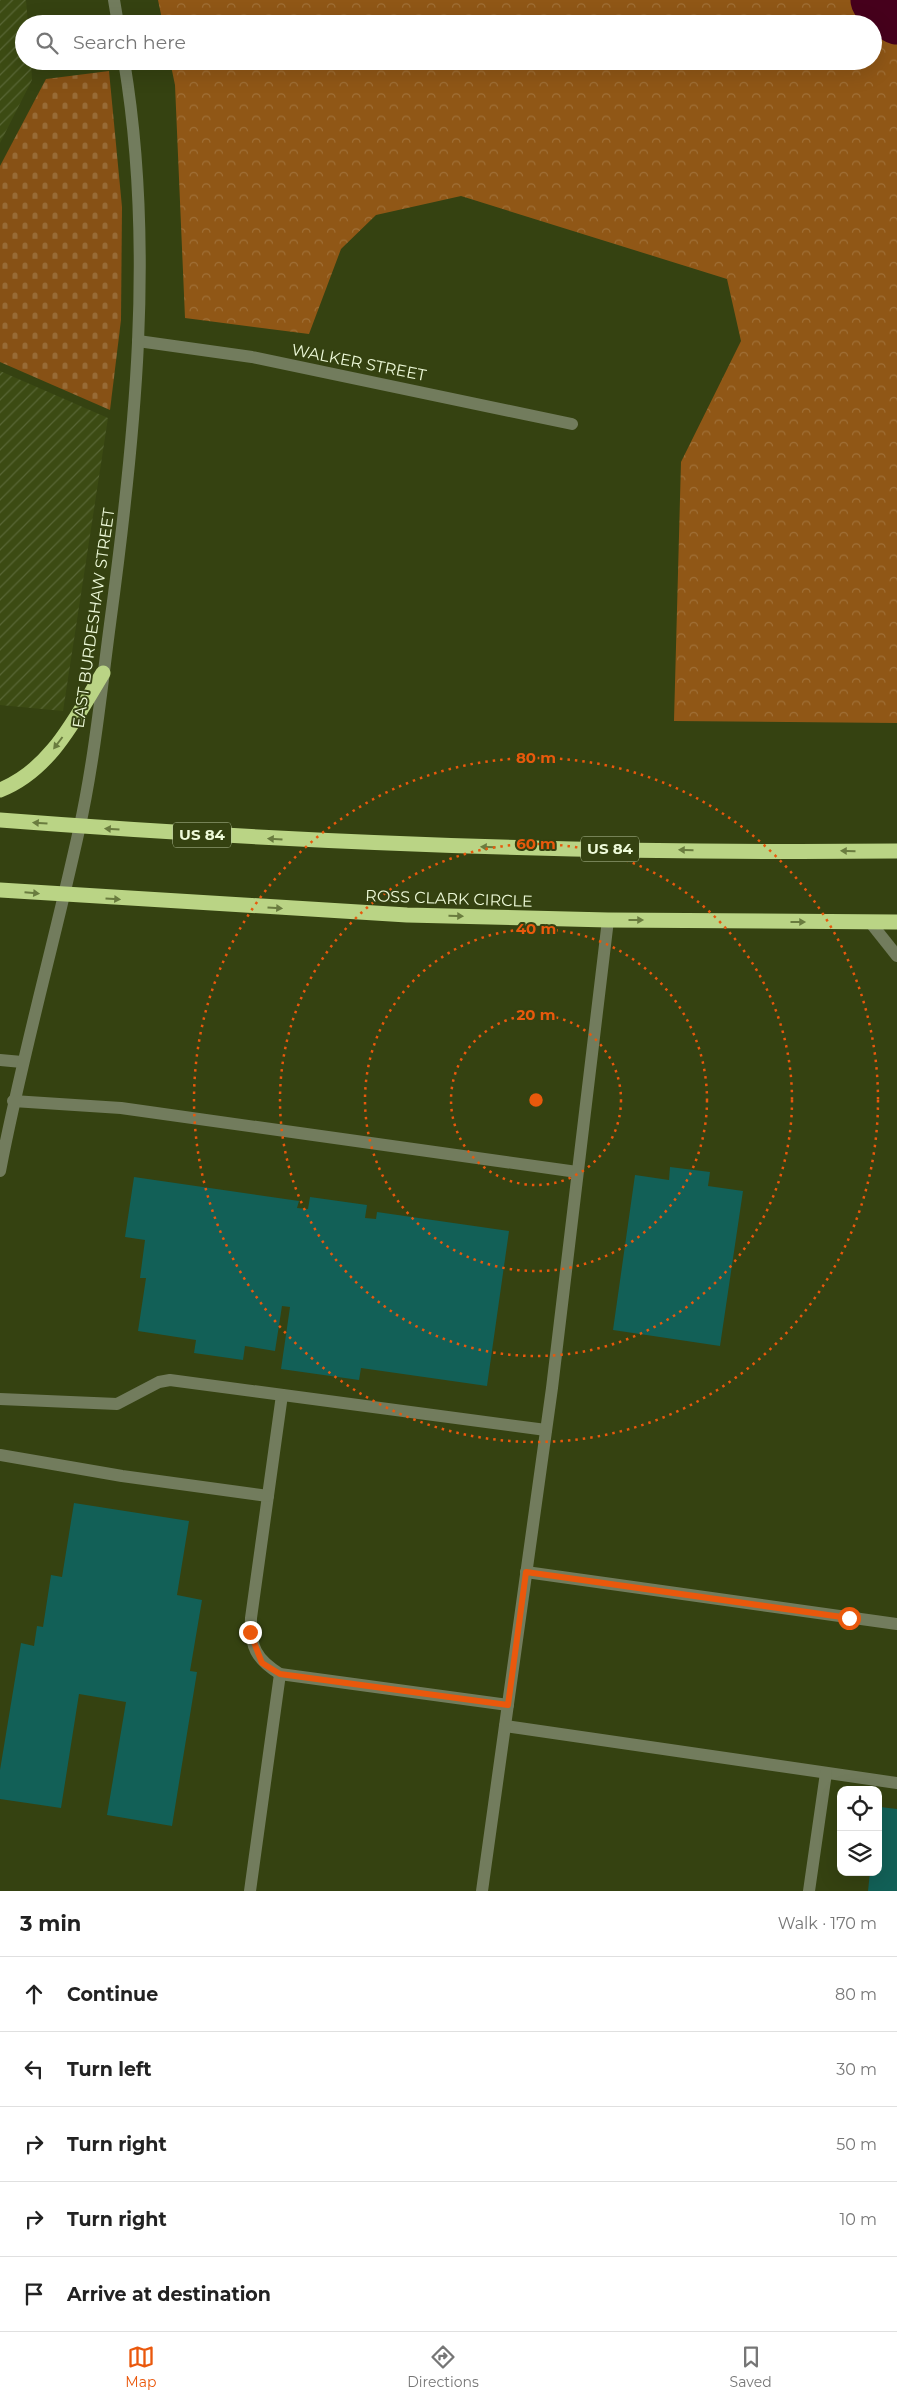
<!DOCTYPE html>
<meta charset="utf-8">
<style>
body{margin:0;font-family:Montserrat,sans-serif;background:#f2f2f2;color:#222}
.controls{position:absolute;right:15px;bottom:15px;display:grid;overflow:hidden;border-radius:10px;box-shadow:0 5px 20px #0002}
.controls button{width:45px;height:45px;display:grid;place-items:center;padding:0;border:0;border-bottom:1px solid #e0e0e0;background:#fff;color:#222;font:25px sans-serif}
.stop{position:absolute;width:15px;height:15px;margin:-11px;border:4px solid #ea580c;border-radius:50%;background:#fff}
.stop.end{background:#ea580c;border-color:#fff;box-shadow:0 1px 5px #0008}
.list{margin:0;padding:0;list-style:none}
h2{display:flex;justify-content:space-between;align-items:center;height:65px;margin:0;padding:0 20px;font-size:21px}
h2 small{font-size:16px;font-weight:400;color:#767676}
.list li{display:grid;grid-template-columns:32px 1fr auto;gap:15px;align-items:center;box-sizing:border-box;height:75px;padding:0 20px;border-top:1px solid #e0e0e0}
.list b{display:block;font-size:19px;white-space:nowrap}
.list em{font-size:16px;font-style:normal;color:#767676}
.icon{flex:none;width:28px;height:28px;fill:none;stroke:currentColor;stroke-width:2;stroke-linecap:round;stroke-linejoin:round}
.map{position:relative;flex:none;width:897px;height:1891px;overflow:hidden}
.search{position:absolute;background:#fff;box-shadow:0 5px 20px #0002;left:15px;right:15px;top:15px;height:55px;display:flex;align-items:center;gap:12px;box-sizing:border-box;padding:0 18px;border-radius:28px;color:#767676;font-size:19px}
.sheet{height:440px;background:#fff}
nav{display:flex;justify-content:space-around;align-items:center;box-sizing:border-box;height:70px;border-top:1px solid #e0e0e0;background:#fff;font-size:14px;color:#767676}
nav a{display:grid;justify-items:center;gap:2px}
nav .on{color:#ea580c}
.map>svg:first-child{display:block}
.industrial{fill:url(#industrial-furrows)}
.forest{fill:url(#forest-crowns)}
.cemetery{fill:url(#cemetery-stones)}
.lines{fill:none;stroke-linecap:round;stroke-linejoin:round}
.river{stroke:#46001c;stroke-width:51}
.building{fill:#126057}
.minor{stroke:#727c5d;stroke-width:12}
.highway{stroke:#bad485;stroke-width:15}
.oneway{fill:#6a7c3f}
.route{stroke:#ea580c;stroke-width:6}
.ring{fill:none;stroke:#e8590c;stroke-width:2.5;stroke-dasharray:2.5 5}
.labels{text-anchor:middle;stroke-width:4;stroke-linejoin:round;paint-order:stroke}
.shield{fill:#354211;stroke:#b6c39d;stroke-width:1}
.shield-label{font-size:15px;font-weight:bold;fill:#eefad9}
.street-label{font-size:16px;fill:#eefad9;stroke:#354211}
.centre{fill:#e8590c;stroke:#354211;stroke-width:2.5}
.ring-label{font-size:15px;text-anchor:middle;font-weight:bold;fill:#e8590c;stroke:#354211;stroke-width:4;stroke-linejoin:round;paint-order:stroke}
</style>
<div class="map">
<svg width="897" height="1891" viewBox="0 0 897 1891">
<defs>
<pattern id="industrial-furrows" width="10" height="10" patternUnits="userSpaceOnUse" patternTransform="scale(1.25)"><rect width="10" height="10" fill="#3c4b13"/><path d="M-1 1l2-2M0 10L10 0M9 11l2-2" fill="none" stroke="#586635"/></pattern>
<pattern id="forest-crowns" width="20" height="18" patternUnits="userSpaceOnUse" patternTransform="scale(1.25)"><rect width="20" height="18" fill="#905716"/><path d="M2 6a3 3 0 1 1 6 0M12 15a3 3 0 1 1 6 0" fill="none" stroke="#a07037"/></pattern>
<pattern id="cemetery-stones" width="16" height="16" patternUnits="userSpaceOnUse" patternTransform="scale(1.25)"><rect width="16" height="16" fill="#875115"/><path d="M2 7V4a2 2 0 0 1 4 0v3zM10 15v-3a2 2 0 0 1 4 0v3z" fill="#986b36"/></pattern>
</defs>
<rect width="100%" height="100%" fill="#354211"/>
<g class="industrial">
<polygon points="0,0 26,0 28,24 24,24 24,61 31,61 32,80 0,143"/>
<polygon points="0,371 108,418 63,711 0,705"/>
</g>
<polygon class="forest" points="158,0 897,0 897,723 674,721 681,462 741,341 727,279 461,196 376,215 341,249 309,334 185,318 175,85 170,61 873,61 873,24 163,24"/>
<polygon class="cemetery" points="109,71 122,207 121,320 110,410 0,362 0,166 46,79"/>
<g class="lines">
<polyline class="river" points="876,0 881,8 897,19"/>
</g>
<g class="building">
<polygon points="670,1167 710,1172 708,1186 743,1191 720,1346 613,1330 635,1175 669,1180"/>
<polygon points="134,1177 299,1201 297,1208 308,1209 310,1197 367,1205 365,1218 376,1219 377,1212 509,1231 487,1386 361,1368 359,1380 281,1369 290,1307 282,1306 275,1351 245,1346 243,1360 194,1353 196,1340 138,1331 146,1278 140,1278 145,1240 125,1237"/>
<polygon points="74,1503 189,1521 177,1595 202,1600 190,1671 197,1672 172,1826 107,1815 126,1702 79,1694 61,1808 0,1799 0,1770 21,1643 34,1646 37,1626 43,1627 51,1575 62,1577"/>
<polygon points="880,1807 897,1809 897,1891 868,1891 870,1872 878,1872"/>
</g>
<g class="lines">
<g class="minor">
<polyline points="114,0 118,24"/>
<polyline points="138,341 252,357 572,424"/>
<polyline points="870,922 897,956"/>
<polyline points="0,1060 22,1062"/>
<polyline points="13,1101 121,1108 577,1172"/>
<path d="M0,1171C22,1056 54,944 79,830C94,763 101,692 110,624C135,439 155,246 124,61"/>
<path d="M282,1395L251,1618C250,1647 256,1659 280,1674L508,1705"/>
<polyline points="0,1399 117,1404 159,1382 170,1380 546,1430"/>
<polyline points="0,1455 122,1476 268,1496"/>
<polyline points="526,1572 897,1624"/>
<polyline points="505,1726 897,1783"/>
<polyline points="250,1891 280,1674"/>
<polyline points="482,1891 552,1388 608,920"/>
<polyline points="809,1891 826,1773"/>
</g>
<g class="highway">
<path d="M0,790C51,770 76,717 103,673"/>
<path d="M0,820C298,843 598,854 897,851"/>
<polyline points="0,890 407,915 608,920 897,922"/>
</g>
</g>
<defs><path id="oneway-solid" d="M-6-.8H1V-3.2L6.5 0L1 3.2V.8H-6Z" transform="scale(1.25)"/></defs>
<g class="oneway">
<use href="#oneway-solid" transform="translate(58 743) rotate(127)"/>
<use href="#oneway-solid" transform="translate(40 823) rotate(-176)"/>
<use href="#oneway-solid" transform="translate(112 829) rotate(-176)"/>
<use href="#oneway-solid" transform="translate(275 839) rotate(-177)"/>
<use href="#oneway-solid" transform="translate(488 847) rotate(-178)"/>
<use href="#oneway-solid" transform="translate(686 850) rotate(-179)"/>
<use href="#oneway-solid" transform="translate(848 851) rotate(-179)"/>
<use href="#oneway-solid" transform="translate(32 893) rotate(5)"/>
<use href="#oneway-solid" transform="translate(113 899) rotate(4)"/>
<use href="#oneway-solid" transform="translate(275 908) rotate(3)"/>
<use href="#oneway-solid" transform="translate(456 916) rotate(1)"/>
<use href="#oneway-solid" transform="translate(636 920)"/>
<use href="#oneway-solid" transform="translate(798 922)"/>
</g>
<g class="lines">
<polyline class="route" points="250,1632 262,1663 280,1674 508,1705 526,1572 849,1618"/>
</g>
<g class="ring">
<circle cx="536" cy="1100" r="85"/>
<circle cx="536" cy="1100" r="171"/>
<circle cx="536" cy="1100" r="256"/>
<circle cx="536" cy="1100" r="342"/>
</g>
<g class="labels">
<g class="shield">
<rect x="173" y="822.5" width="58" height="25" rx="4"/>
<rect x="581" y="836.5" width="58" height="25" rx="4"/>
</g>
<g class="shield-label">
<text x="202" y="840">US 84</text>
<text x="610" y="854">US 84</text>
</g>
<g class="street-label">
<text transform="translate(359 362) rotate(11)" y="6">WALKER STREET</text>
<text transform="translate(93 618) rotate(-82)" y="6">EAST BURDESHAW STREET</text>
<text transform="translate(449 898) rotate(2)" y="6">ROSS CLARK CIRCLE</text>
</g>
</g>
<circle cx="536" cy="1100" r="8" class="centre"/>
<g class="ring-label">
<text x="536" y="763">80 m</text>
<text x="536" y="849">60 m</text>
<text x="536" y="934">40 m</text>
<text x="536" y="1020">20 m</text>
</g>
</svg>
<div class="controls">
<button><svg class="icon" aria-label="locate" viewBox="0 0 24 24"><circle cx="12" cy="12" r="6"/><path d="M12 2v4M12 18v4M2 12h4M18 12h4"/></svg></button>
<button><svg class="icon" aria-label="layers" viewBox="0 0 24 24"><path d="M12 4l9 5-9 5-9-5zM3 14l9 5 9-5"/></svg></button>
</div>
<div class="stop" style="left:849px;top:1618px"></div>
<div class="stop end" style="left:250px;top:1632px"></div>
<div class="search"><svg class="icon" aria-label="search" viewBox="0 0 24 24"><circle cx="10" cy="10" r="6"/><path d="M15 15l6 6"/></svg>Search here</div>
</div>
<section class="sheet">
<h2>3 min<small>Walk · 170 m</small></h2>
<ul class="list">
<li><svg class="icon" aria-label="ahead" viewBox="0 0 24 24"><path d="M12 20V5M6 11l6-6 6 6"/></svg><div><b>Continue</b></div><em>80 m</em></li>
<li><svg class="icon" aria-label="left" viewBox="0 0 24 24"><path d="M17 20v-9H6M10 6l-5 5 5 5"/></svg><div><b>Turn left</b></div><em>30 m</em></li>
<li><svg class="icon" aria-label="right" viewBox="0 0 24 24"><path d="M7 20v-9h11M14 6l5 5-5 5"/></svg><div><b>Turn right</b></div><em>50 m</em></li>
<li><svg class="icon" aria-label="right" viewBox="0 0 24 24"><path d="M7 20v-9h11M14 6l5 5-5 5"/></svg><div><b>Turn right</b></div><em>10 m</em></li>
<li><svg class="icon" aria-label="arrive" viewBox="0 0 24 24"><path d="M6 21V4h12l-3 4 3 4H6"/></svg><div><b>Arrive at destination</b></div></li>
</ul>
</section>
<nav>
<a class="on"><svg class="icon" aria-label="map" viewBox="0 0 24 24"><path d="M3 6l6-2 6 2 6-2v14l-6 2-6-2-6 2zM9 4v14M15 6v14"/></svg>Map</a>
<a><svg class="icon" aria-label="directions" viewBox="0 0 24 24"><path d="M12 3l9 9-9 9-9-9zM9 14v-3h6M13 9l2 2-2 2"/></svg>Directions</a>
<a><svg class="icon" aria-label="saved" viewBox="0 0 24 24"><path d="M7 4h10v16l-5-4-5 4z"/></svg>Saved</a>
</nav>
